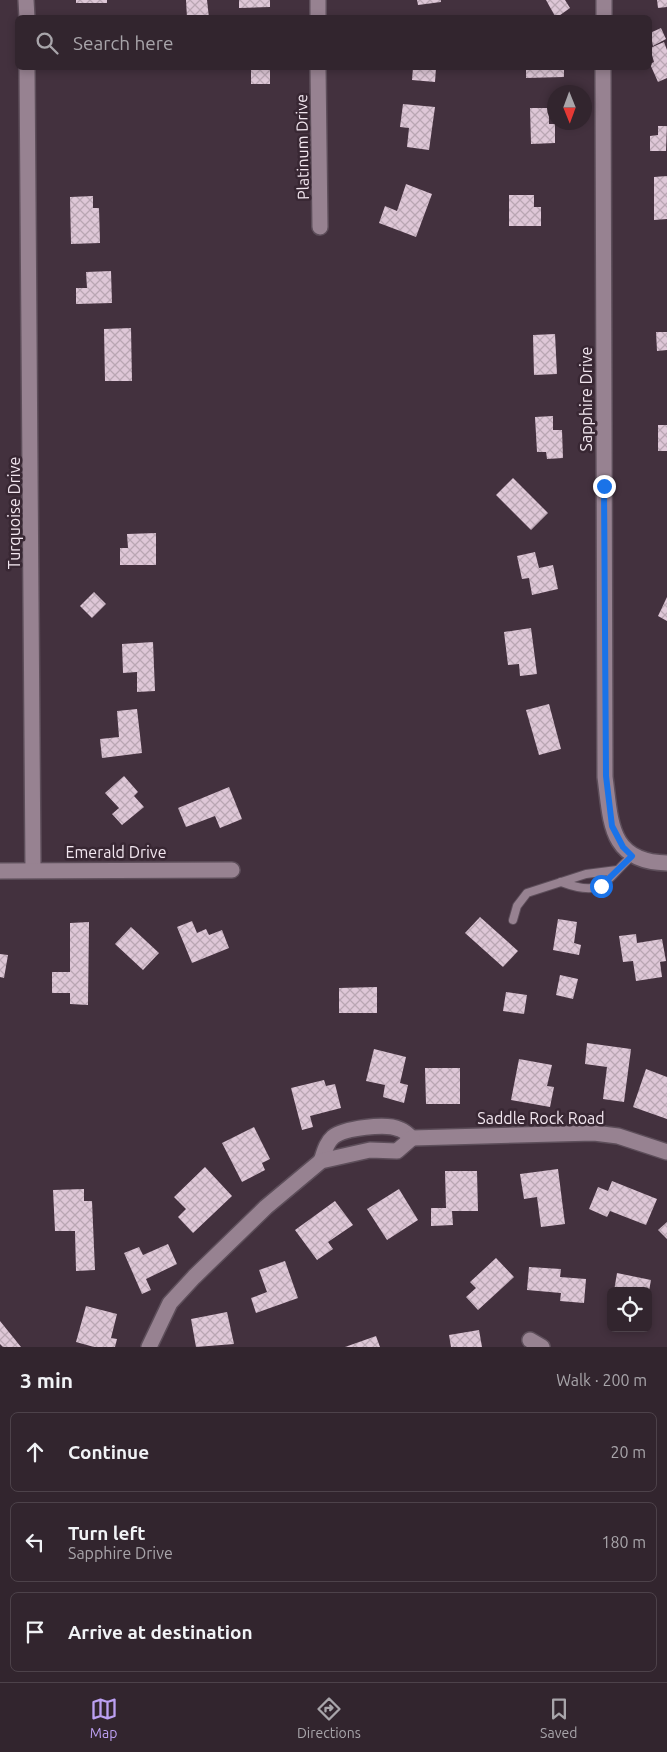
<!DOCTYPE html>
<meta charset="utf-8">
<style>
body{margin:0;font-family:Ubuntu,sans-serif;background:#3d313a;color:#f1f3f6}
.controls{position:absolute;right:15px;bottom:15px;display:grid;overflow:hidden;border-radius:8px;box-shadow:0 2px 8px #0003}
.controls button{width:45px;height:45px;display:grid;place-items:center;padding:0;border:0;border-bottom:1px solid #4d424a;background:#32252e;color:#f1f3f6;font:25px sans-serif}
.compass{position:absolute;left:547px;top:85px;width:45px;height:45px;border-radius:50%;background:#32252e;box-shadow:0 2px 8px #0003;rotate:179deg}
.stop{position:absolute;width:15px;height:15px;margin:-11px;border:4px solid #1a73e8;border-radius:50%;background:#fff}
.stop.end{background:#1a73e8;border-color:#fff;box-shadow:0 1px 5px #0008}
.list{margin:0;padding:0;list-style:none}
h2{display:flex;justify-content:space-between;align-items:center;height:65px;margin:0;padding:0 20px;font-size:21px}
h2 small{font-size:16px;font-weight:400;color:#a8a5aa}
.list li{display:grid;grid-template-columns:32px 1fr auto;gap:15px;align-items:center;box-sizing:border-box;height:80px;margin:0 10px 10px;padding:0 10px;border:1px solid #4d424a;border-radius:8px}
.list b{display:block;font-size:19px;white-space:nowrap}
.list p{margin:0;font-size:16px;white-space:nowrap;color:#a8a5aa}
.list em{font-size:16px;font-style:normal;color:#a8a5aa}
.icon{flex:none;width:28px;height:28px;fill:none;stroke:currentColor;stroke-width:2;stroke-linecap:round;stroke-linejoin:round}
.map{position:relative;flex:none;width:667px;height:1347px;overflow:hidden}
.search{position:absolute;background:#32252e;box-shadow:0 2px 8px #0003;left:15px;right:15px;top:15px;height:55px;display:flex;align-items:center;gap:12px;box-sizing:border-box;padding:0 18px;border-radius:8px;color:#a8a5aa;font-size:19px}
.sheet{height:335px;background:#32252e}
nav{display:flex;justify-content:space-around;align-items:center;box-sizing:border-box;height:70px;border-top:1px solid #4d424a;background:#32252e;font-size:14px;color:#a8a5aa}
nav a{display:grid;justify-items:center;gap:2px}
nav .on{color:#bca0f2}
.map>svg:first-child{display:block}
.building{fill:url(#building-cross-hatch)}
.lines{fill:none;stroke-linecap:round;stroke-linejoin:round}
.lane-casing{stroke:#5d4e5a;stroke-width:10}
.street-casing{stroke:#5d4e5a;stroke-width:18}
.lane{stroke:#978291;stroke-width:8}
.street{stroke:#978291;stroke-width:15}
.route{stroke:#1a73e8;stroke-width:6}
.labels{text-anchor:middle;stroke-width:5;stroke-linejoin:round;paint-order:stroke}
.street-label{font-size:16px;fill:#f2e6ef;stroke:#382733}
</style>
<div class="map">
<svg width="667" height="1347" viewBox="0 0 667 1347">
<defs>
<pattern id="building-cross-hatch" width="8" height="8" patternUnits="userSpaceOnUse" patternTransform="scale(1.25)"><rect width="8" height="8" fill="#dec7d7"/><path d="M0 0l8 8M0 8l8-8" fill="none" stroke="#b9a6b3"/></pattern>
</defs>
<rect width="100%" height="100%" fill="#43313e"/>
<g class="building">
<rect x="76" y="0" width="31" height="3"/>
<polygon points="186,0 207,0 209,18 187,18"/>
<polygon points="239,0 270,0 270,7 239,8"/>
<polygon points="417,0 441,0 441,2 418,5"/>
<polygon points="546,0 565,0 570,8 556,18"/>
<polygon points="657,0 667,0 667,7 658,8"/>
<polygon points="661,28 666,39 653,46 650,33"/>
<polygon points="664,42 667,50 667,78 658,82 650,64 654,62 650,48"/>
<rect x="251" y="68" width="19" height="16"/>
<polygon points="413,68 436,68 435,82 412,80"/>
<polygon points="526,68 564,68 564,77 526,78"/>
<polygon points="403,104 435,107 429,150 407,147 409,128 400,127"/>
<polygon points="530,108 549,108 549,124 555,124 555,143 531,144"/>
<polygon points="658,126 667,126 666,151 650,151 650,136 658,135"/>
<polygon points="667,176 667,219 654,220 654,177"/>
<polygon points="406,184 432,194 416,237 379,223 385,206 397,211"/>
<polygon points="509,195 534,195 534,207 541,207 541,226 509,226"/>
<polygon points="93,196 93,208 99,208 100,243 71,244 70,197"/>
<polygon points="111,271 112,303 76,304 76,288 87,288 86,272"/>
<polygon points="131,328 132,381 105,381 104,329"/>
<polygon points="656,332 667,332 667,350 657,351"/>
<polygon points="555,334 557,374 534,375 533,335"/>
<polygon points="553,416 553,430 562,430 563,458 547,459 546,452 537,452 535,417"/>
<rect x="658" y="425" width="9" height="26"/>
<polygon points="513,478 548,513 531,530 496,495"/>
<polygon points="156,533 156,565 120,565 120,548 128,548 127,534"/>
<polygon points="535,552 539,568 553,565 558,589 532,595 529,578 522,579 517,556"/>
<polygon points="94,592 106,604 92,618 80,606"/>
<polygon points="667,597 667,621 658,616"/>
<polygon points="531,628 537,674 520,676 519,664 508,665 504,632"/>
<polygon points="153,642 155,691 137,692 137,672 123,673 122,644"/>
<polygon points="549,704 561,749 539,755 526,710"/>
<polygon points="137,709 142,753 102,758 100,739 119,737 117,711"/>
<polygon points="124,776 138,792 134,796 144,807 122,825 112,814 119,808 105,793"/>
<polygon points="229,787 242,819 220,828 215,816 186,827 178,808"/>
<polygon points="480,917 518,951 503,967 465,933"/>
<polygon points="558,919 577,922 574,943 581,945 579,955 553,950"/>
<polygon points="192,921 197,933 206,929 209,935 222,930 229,948 192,963 177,927"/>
<polygon points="89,922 88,1005 70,1004 70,993 52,993 52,972 70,972 70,923"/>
<polygon points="131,927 159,953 143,970 115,944"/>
<polygon points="636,934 637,943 662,939 666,961 660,962 662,977 636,981 633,961 623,962 619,936"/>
<polygon points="0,954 8,955 4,978 0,977"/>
<polygon points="560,975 578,979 573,999 556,995"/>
<polygon points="377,987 377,1013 339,1013 339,988"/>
<polygon points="506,992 527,995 524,1014 503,1011"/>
<polygon points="587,1043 631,1049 624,1102 603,1099 607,1067 585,1064"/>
<polygon points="374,1049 406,1057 400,1083 408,1085 404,1103 383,1097 385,1085 366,1081"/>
<polygon points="519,1059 552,1065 547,1086 554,1087 550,1107 511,1100"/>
<polygon points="425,1068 460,1068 460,1104 426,1104"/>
<polygon points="646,1069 667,1077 667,1119 633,1107"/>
<polygon points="324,1080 326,1086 335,1084 341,1108 310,1116 313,1127 302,1130 291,1088"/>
<polygon points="254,1127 270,1159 262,1163 265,1170 242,1182 222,1143"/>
<polygon points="205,1167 232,1196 193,1233 178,1217 186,1209 174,1197"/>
<polygon points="558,1169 565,1224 541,1227 537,1197 524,1199 520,1174"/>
<polygon points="445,1171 477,1171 478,1211 452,1211 453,1225 431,1226 431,1208 446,1208"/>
<polygon points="612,1181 657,1199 646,1225 610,1211 607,1217 589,1209 598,1187 608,1191"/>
<polygon points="84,1189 84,1201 92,1201 95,1270 76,1271 75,1231 55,1231 53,1190"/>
<polygon points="399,1189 418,1220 387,1240 367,1209"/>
<polygon points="335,1201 353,1225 328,1242 333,1249 317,1260 295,1230"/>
<polygon points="667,1222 667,1239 658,1230"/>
<polygon points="168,1244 177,1264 146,1279 151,1290 142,1294 124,1253 139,1247 143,1255"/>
<polygon points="496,1258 514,1277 478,1310 466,1297 476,1288 470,1282"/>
<polygon points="285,1261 298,1298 256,1313 251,1298 267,1292 259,1270"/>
<polygon points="529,1267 561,1269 560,1277 586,1279 584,1303 560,1301 561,1293 527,1290"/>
<polygon points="617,1273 651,1280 649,1291 614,1291"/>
<polygon points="86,1306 117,1314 111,1338 117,1339 115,1347 94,1347 76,1342"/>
<polygon points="227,1312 234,1344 196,1347 191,1319"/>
<polygon points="0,1321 21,1347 3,1347 0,1344"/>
<polygon points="479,1330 482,1347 451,1347 449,1335"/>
<polygon points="376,1336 380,1347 345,1347"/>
</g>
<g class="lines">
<g class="lane-casing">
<g id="lane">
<path d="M561,882C604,898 603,882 632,856"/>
<polyline points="513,920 517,906 527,893 586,874 617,870"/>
</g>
</g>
<g class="street-casing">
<g id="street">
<polyline points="26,0 27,18"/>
<polyline points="318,0 318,18"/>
<polyline points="604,18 604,0"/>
<polyline points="27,68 33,869"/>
<polyline points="318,68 320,227"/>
<path d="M603,68L605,777C611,822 609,862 667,863"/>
<polyline points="0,871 232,870"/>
<path d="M321,1161C324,1153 326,1143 333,1137C344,1128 386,1123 399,1129C404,1130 408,1135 412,1138L594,1133L618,1136L667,1152"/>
<polyline points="530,1340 542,1347"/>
<polyline points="149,1347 170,1303 194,1277 266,1207 321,1161 370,1150 397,1151 412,1138"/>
</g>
</g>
<use href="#lane" class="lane"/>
<use href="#street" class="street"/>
</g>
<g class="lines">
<polyline class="route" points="601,886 632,856 623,847 612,826 606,776 604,486"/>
</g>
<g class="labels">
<g class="street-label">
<text transform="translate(302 147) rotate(-91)" y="6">Platinum Drive</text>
<text transform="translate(586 399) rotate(-90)" y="6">Sapphire Drive</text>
<text transform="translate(14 513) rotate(-90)" y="6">Turquoise Drive</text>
<text x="116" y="858">Emerald Drive</text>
<text x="541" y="1124">Saddle Rock Road</text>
</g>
</g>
</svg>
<div class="controls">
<button><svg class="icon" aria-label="locate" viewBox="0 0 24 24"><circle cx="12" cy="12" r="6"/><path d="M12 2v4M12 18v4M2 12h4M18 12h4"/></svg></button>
</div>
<svg class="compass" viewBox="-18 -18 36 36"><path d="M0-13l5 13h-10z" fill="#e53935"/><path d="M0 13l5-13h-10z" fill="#a8a5aa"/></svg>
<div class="stop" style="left:601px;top:886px"></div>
<div class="stop end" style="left:604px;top:486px"></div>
<div class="search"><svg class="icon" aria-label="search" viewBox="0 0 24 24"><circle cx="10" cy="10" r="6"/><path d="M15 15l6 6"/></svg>Search here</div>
</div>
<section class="sheet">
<h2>3 min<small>Walk · 200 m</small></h2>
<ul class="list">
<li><svg class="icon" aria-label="ahead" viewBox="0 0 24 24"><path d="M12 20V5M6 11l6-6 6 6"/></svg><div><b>Continue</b></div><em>20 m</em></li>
<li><svg class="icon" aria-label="left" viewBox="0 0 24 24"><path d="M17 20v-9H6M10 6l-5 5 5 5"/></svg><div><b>Turn left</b><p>Sapphire Drive</p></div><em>180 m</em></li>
<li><svg class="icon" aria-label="arrive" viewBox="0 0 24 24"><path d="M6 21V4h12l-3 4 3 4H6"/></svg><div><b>Arrive at destination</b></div></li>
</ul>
</section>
<nav>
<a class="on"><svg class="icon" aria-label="map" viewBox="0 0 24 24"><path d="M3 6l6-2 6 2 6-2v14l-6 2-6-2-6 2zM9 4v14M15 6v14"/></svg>Map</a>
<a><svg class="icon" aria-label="directions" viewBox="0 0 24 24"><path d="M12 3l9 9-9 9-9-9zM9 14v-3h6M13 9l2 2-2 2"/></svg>Directions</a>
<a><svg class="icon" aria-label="saved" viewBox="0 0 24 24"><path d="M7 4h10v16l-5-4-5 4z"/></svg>Saved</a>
</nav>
